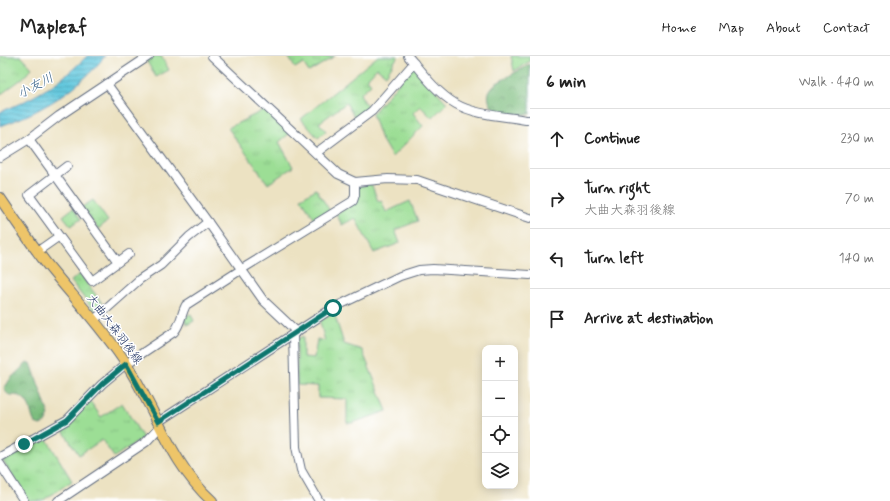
<!DOCTYPE html>
<meta charset="utf-8">
<style>
body{margin:0;font-family:Mynerve,"Klee One",sans-serif;background:#f2f2f2;color:#222}
.controls{position:absolute;right:12px;bottom:12px;display:grid;overflow:hidden;border-radius:8px;box-shadow:0 2px 10px #0003}
.controls button{width:36px;height:36px;display:grid;place-items:center;padding:0;border:0;border-bottom:1px solid #e0e0e0;background:#fff;color:#222;font:20px sans-serif}
.stop{position:absolute;width:12px;height:12px;margin:-9px;border:3px solid #0f766e;border-radius:50%;background:#fff}
.stop.end{background:#0f766e;border-color:#fff;box-shadow:0 1px 4px #0008}
.list{margin:0;padding:0;list-style:none}
h2{display:flex;justify-content:space-between;align-items:center;height:52px;margin:0;padding:0 16px;font-size:17px}
h2 small{font-size:13px;font-weight:400;color:#767676}
.list li{display:grid;grid-template-columns:26px 1fr auto;gap:12px;align-items:center;box-sizing:border-box;height:60px;padding:0 16px;border-top:1px solid #e0e0e0}
.list b{display:block;font-size:15px;white-space:nowrap}
.list p{margin:0;font-size:13px;white-space:nowrap;color:#767676}
.list em{font-size:13px;font-style:normal;color:#767676}
.icon{flex:none;width:22px;height:22px;fill:none;stroke:currentColor;stroke-width:2;stroke-linecap:round;stroke-linejoin:round}
.map{position:relative;flex:none;width:530px;height:445px;overflow:hidden}
header{display:flex;align-items:center;gap:24px;box-sizing:border-box;height:56px;padding:0 20px;background:#fff;border-bottom:1px solid #e0e0e0}
header strong{font-size:19px}
nav{display:flex;gap:22px;margin-inline-start:auto;font-size:14px}
main{display:flex}
aside{flex:1;background:#fff}
.map>svg:first-child{display:block}
.grass{fill:url(#grass-tufts);stroke:#5c867a}
.forest{fill:url(#forest-crowns);stroke:#4c766e}
.cemetery{fill:url(#cemetery-stones);stroke:#5c867a}
.water{fill:url(#water-rules);stroke:#3e7b9e}
.lines{fill:none;stroke-linecap:round;stroke-linejoin:round}
.minor-casing{stroke:#646e81;stroke-width:10}
.major-casing{stroke:#646e81;stroke-width:12}
.minor{stroke:#fff;stroke-width:8}
.major{stroke:#eec569;stroke-width:10}
.route{stroke:#0f766e;stroke-width:5}
.labels{text-anchor:middle;stroke-width:3;stroke-linejoin:round;paint-order:stroke}
.street-label{font-size:12px;fill:#1b2f5e;stroke:#fff}
.water-label{font-size:13px;font-style:italic;fill:#305d84;stroke:#fff}
</style>
<header>
<strong>Mapleaf</strong>
<nav><a>Home</a><a>Map</a><a>About</a><a>Contact</a></nav>
</header>
<main>
<div class="map">
<svg width="530" height="445" viewBox="0 0 530 445">
<defs>
<pattern id="grass-tufts" width="24" height="20" patternUnits="userSpaceOnUse"><rect width="24" height="20" fill="#9cde95"/><path d="M3 7l-1-3M5 7V3M7 7l1-3M15 17l-1-3M17 17v-4M19 17l1-3" fill="none" stroke="#86bf83"/></pattern>
<pattern id="forest-crowns" width="20" height="18" patternUnits="userSpaceOnUse"><rect width="20" height="18" fill="#7dbd7e"/><path d="M2 6a3 3 0 1 1 6 0M12 15a3 3 0 1 1 6 0" fill="none" stroke="#669a6a"/></pattern>
<pattern id="cemetery-stones" width="16" height="16" patternUnits="userSpaceOnUse"><rect width="16" height="16" fill="#9cde95"/><path d="M2 7V4a2 2 0 0 1 4 0v3zM10 15v-3a2 2 0 0 1 4 0v3z" fill="#86bf83"/></pattern>
<pattern id="water-rules" width="6" height="5" patternUnits="userSpaceOnUse"><rect width="6" height="5" fill="#60c7dd"/><path d="M0 2.5h6" fill="none" stroke="#4ea2b6"/></pattern>
</defs>
<rect width="100%" height="100%" fill="#fff"/>
<filter id="ink" filterUnits="userSpaceOnUse"><feTurbulence type="fractalNoise" baseFrequency=".025" numOctaves="2"/><feDisplacementMap in="SourceGraphic" scale="8" xChannelSelector="R" yChannelSelector="G"/><feConvolveMatrix kernelMatrix="1 2 1 2 8 2 1 2 1" color-interpolation-filters="sRGB"/></filter>
<filter id="wash" filterUnits="userSpaceOnUse"><feTurbulence type="fractalNoise" baseFrequency=".012" numOctaves="4" result="noise"/><feDisplacementMap in="SourceGraphic" scale="16" xChannelSelector="R" yChannelSelector="G"/><feGaussianBlur stdDeviation="0.9" result="paint"/><feColorMatrix in="noise" values="0 0 0 0 0 0 0 0 0 0 0 0 0 0 0 0 0 1.4 0 .05"/><feComposite in="paint" operator="in"/></filter>
<g filter="url(#wash)">
<rect width="100%" height="100%" fill="#ece2c2"/>
<g class="grass">
<polygon points="0,0 21,0 32,12 23,22 0,39"/>
<polygon points="153,0 161,0 169,14 156,21 146,4"/>
<polygon points="288,0 335,0 309,16 303,7 295,12"/>
<polygon points="378,0 398,0 386,19 377,12 367,23 371,28 360,38 368,52 355,62 346,47 319,67 326,75 318,82 301,63"/>
<polygon points="511,0 530,0 530,5 514,15"/>
<polygon points="413,10 447,47 432,62 420,50 413,57 423,70 392,101 380,81 372,58"/>
<polygon points="266,53 290,77 279,86 293,111 268,128 228,72"/>
<polygon points="371,127 378,145 381,144 386,156 410,145 418,165 395,174 400,187 374,197 355,162 342,169 336,158 355,146 358,130"/>
<polygon points="316,133 330,155 315,164 301,142"/>
<polygon points="93,144 108,165 98,173 82,151"/>
<polygon points="73,152 81,163 71,170 63,160"/>
<polygon points="80,218 102,247 94,255 71,225"/>
<polygon points="334,257 344,288 362,294 387,355 352,367 347,367 347,343 318,342 318,330 297,329 297,283 303,280 303,301 314,302 317,283 325,285 320,266 325,261"/>
<polygon points="90,345 101,361 122,347 143,382 114,401 102,384 79,399 60,370"/>
<polygon points="45,380 72,425 42,445 28,445 2,403"/>
</g>
<g class="forest">
<path d="M530,8V58C515,58 494,62 489,45C487,37 490,33 495,28Z"/>
<path d="M27,307H31L49,359L45,367L40,369L35,367C30,359 32,349 23,342C15,336 8,344 4,332L11,322Z"/>
</g>
<polygon class="cemetery" points="191,258 194,265 187,269 183,261"/>
<path class="water" d="M87,0H105C79,33 40,57 0,70V56C35,42 60,27 87,0Z"/>
</g>
<g filter="url(#ink)">
<g class="lines">
<g class="minor-casing">
<g id="minor">
<polyline points="212,0 338,118 355,126 388,123 417,124 530,162"/>
<path d="M408,0C422,17 437,37 456,48C475,59 504,60 526,64H530"/>
<polyline points="107,28 208,166 263,244 297,276"/>
<polyline points="29,83 118,206 92,225 29,139 67,110"/>
<polyline points="316,97 372,55 414,7"/>
<polyline points="0,101 29,83 59,60 149,0"/>
<polyline points="38,195 58,181"/>
<polyline points="118,206 129,198"/>
<polyline points="94,264 140,223 161,209 189,181 208,166"/>
<polyline points="293,279 296,391 301,414 319,445"/>
<polyline points="158,366 333,252 400,220 419,214 433,213 530,219"/>
<path d="M0,401L67,364L102,328L126,308L174,276C181,268 181,258 186,249L242,213L353,145L355,139V126"/>
<polyline points="0,408 24,445"/>
<polyline points="58,445 146,386 160,371"/>
</g>
</g>
<g class="major-casing">
<path id="major" d="M0,142C15,164 30,186 46,207C73,241 103,272 127,309C156,354 171,408 212,445"/>
</g>
<use href="#minor" class="minor"/>
<use href="#major" class="major"/>
</g>
</g>
<g class="lines" filter="url(#ink)">
<polyline class="route" points="24,388 67,364 102,328 126,308 158,366 333,252"/>
</g>
<g class="labels">
<g class="street-label">
<text transform="translate(115 273) rotate(53)" y="4">大曲大森羽後線</text>
</g>
<g class="water-label">
<text transform="translate(35 29) rotate(-28)" y="5">小友川</text>
</g>
</g>
</svg>
<div class="controls">
<button>+</button>
<button>−</button>
<button><svg class="icon" aria-label="locate" viewBox="0 0 24 24"><circle cx="12" cy="12" r="6"/><path d="M12 2v4M12 18v4M2 12h4M18 12h4"/></svg></button>
<button><svg class="icon" aria-label="layers" viewBox="0 0 24 24"><path d="M12 4l9 5-9 5-9-5zM3 14l9 5 9-5"/></svg></button>
</div>
<div class="stop" style="left:333px;top:252px"></div>
<div class="stop end" style="left:24px;top:388px"></div>
</div>
<aside>
<h2>6 min<small>Walk · 440 m</small></h2>
<ul class="list">
<li><svg class="icon" aria-label="ahead" viewBox="0 0 24 24"><path d="M12 20V5M6 11l6-6 6 6"/></svg><div><b>Continue</b></div><em>230 m</em></li>
<li><svg class="icon" aria-label="right" viewBox="0 0 24 24"><path d="M7 20v-9h11M14 6l5 5-5 5"/></svg><div><b>Turn right</b><p>大曲大森羽後線</p></div><em>70 m</em></li>
<li><svg class="icon" aria-label="left" viewBox="0 0 24 24"><path d="M17 20v-9H6M10 6l-5 5 5 5"/></svg><div><b>Turn left</b></div><em>140 m</em></li>
<li><svg class="icon" aria-label="arrive" viewBox="0 0 24 24"><path d="M6 21V4h12l-3 4 3 4H6"/></svg><div><b>Arrive at destination</b></div></li>
</ul>
</aside>
</main>
